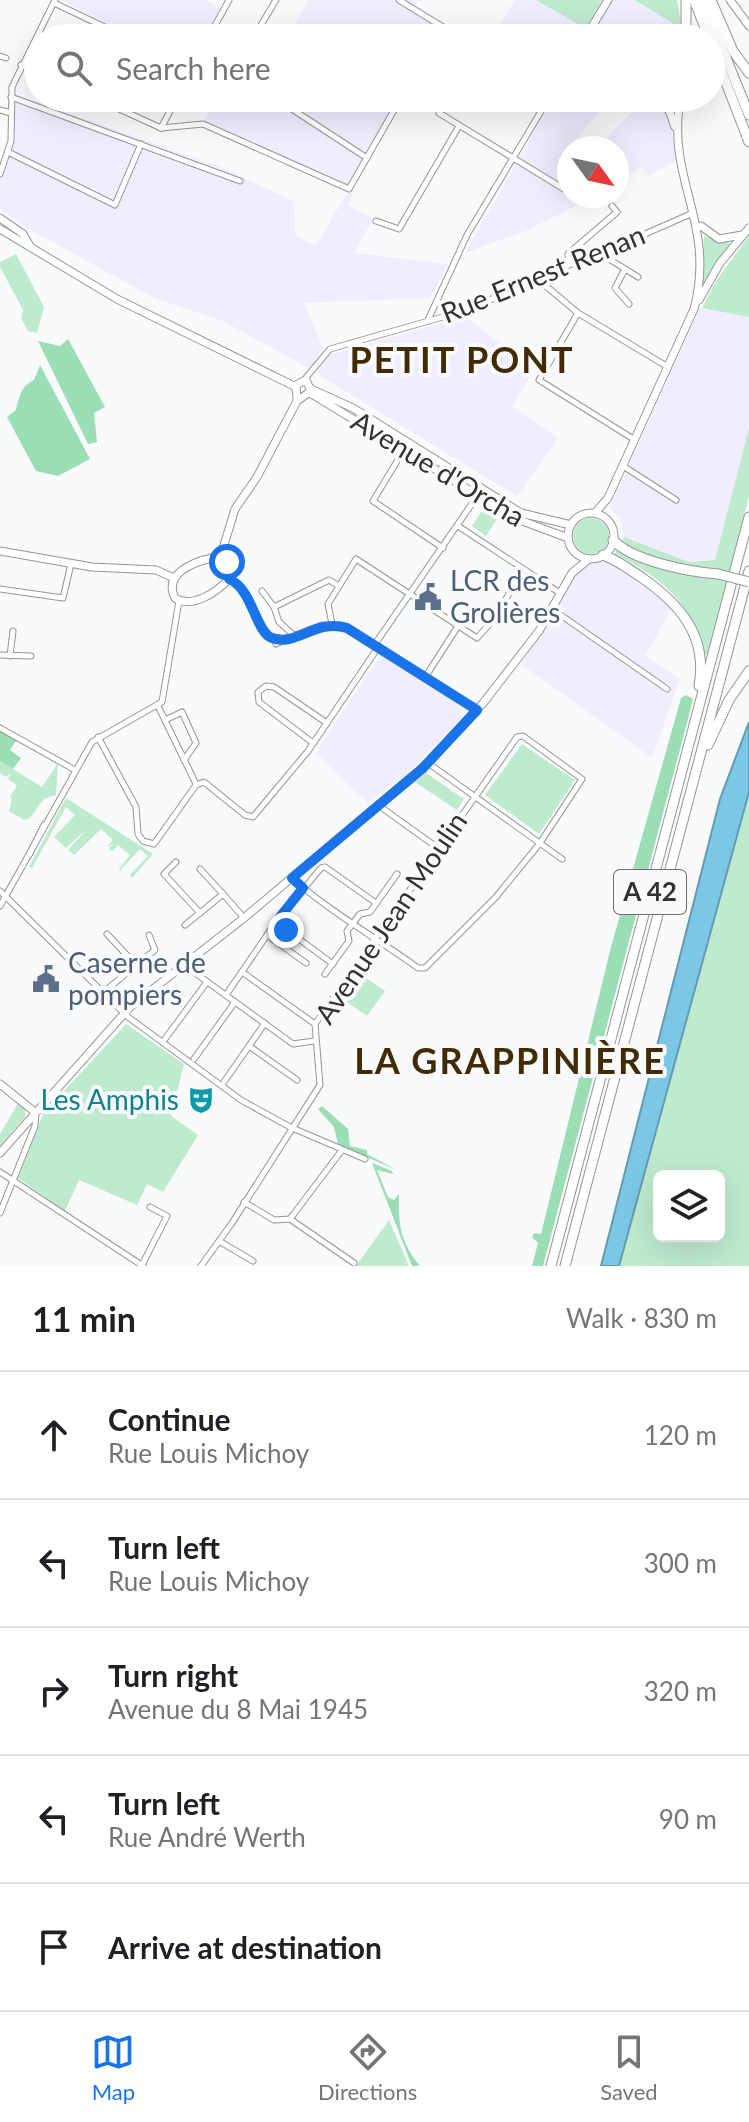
<!DOCTYPE html>
<meta charset="utf-8">
<style>
body{margin:0;font-family:Lato,sans-serif;background:#f2f2f2;color:#202124}
.controls{position:absolute;right:24px;bottom:24px;display:grid;overflow:hidden;border-radius:12px;box-shadow:0 8px 32px #0002}
.controls button{width:72px;height:72px;display:grid;place-items:center;padding:0;border:0;border-bottom:2px solid #e0e0e0;background:#fff;color:#202124;font:40px sans-serif}
.compass{position:absolute;left:557px;top:136px;width:72px;height:72px;border-radius:50%;background:#fff;box-shadow:0 8px 32px #0002;rotate:123deg}
.stop{position:absolute;width:24px;height:24px;margin:-18px;border:6px solid #1a73e8;border-radius:50%;background:#fff}
.stop.end{background:#1a73e8;border-color:#fff;box-shadow:0 2px 8px #0008}
.list{margin:0;padding:0;list-style:none}
h2{display:flex;justify-content:space-between;align-items:center;height:104px;margin:0;padding:0 32px;font-size:34px}
h2 small{font-size:26px;font-weight:400;color:#757577}
.list li{display:grid;grid-template-columns:52px 1fr auto;gap:24px;align-items:center;box-sizing:border-box;height:128px;padding:0 32px;border-top:2px solid #e0e0e0}
.list b{display:block;font-size:30px;white-space:nowrap}
.list p{margin:0;font-size:26px;white-space:nowrap;color:#757577}
.list em{font-size:26px;font-style:normal;color:#757577}
.icon{flex:none;width:44px;height:44px;fill:none;stroke:currentColor;stroke-width:2;stroke-linecap:round;stroke-linejoin:round}
.map{position:relative;flex:none;width:749px;height:1266px;overflow:hidden}
.search{position:absolute;background:#fff;box-shadow:0 8px 32px #0002;left:24px;right:24px;top:24px;height:88px;display:flex;align-items:center;gap:20px;box-sizing:border-box;padding:0 28px;border-radius:44px;color:#757577;font-size:30px}
.sheet{height:744px;background:#fff}
nav{display:flex;justify-content:space-around;align-items:center;box-sizing:border-box;height:112px;border-top:2px solid #e0e0e0;background:#fff;font-size:22px;color:#757577}
nav a{display:grid;justify-items:center;gap:4px}
nav .on{color:#1a73e8}
.map>svg:first-child{display:block}
.industrial{fill:#f0edff}
.green{fill:#beeace;fill-rule:evenodd}
.forest{fill:#9bddb5}
.water{fill:#7bc7e5;stroke:#659ab0;stroke-width:2}
.lines{fill:none;stroke-linecap:round;stroke-linejoin:round}
.street-casing{stroke:#949596;stroke-width:7}
.secondary-casing{stroke:#949596;stroke-width:9}
.highway-casing{stroke:#949596;stroke-width:11}
.street{stroke:#fff;stroke-width:5}
.secondary{stroke:#fff;stroke-width:7}
.highway{stroke:#fff;stroke-width:9}
.highway-bridge-casing{stroke:#949596;stroke-width:11;stroke-linecap:butt}
.highway-bridge{stroke:#fff;stroke-width:9}
.route{stroke:#1a73e8;stroke-width:10}
.labels{text-anchor:middle;stroke-width:8;stroke-linejoin:round;paint-order:stroke}
.shield{fill:#f9fafb;stroke:#6e6e6f;stroke-width:2}
.shield-label{font-size:26px;font-weight:bold;fill:#323233}
.street-label{font-size:28px;fill:#323233;stroke:#f9fafb}
.service-label{font-size:28px;fill:#4e5e75;stroke:#f9fafb;text-anchor:start}
.culture-label{font-size:28px;fill:#0d838f;stroke:#f9fafb;text-anchor:end}
.district-label{font-size:36px;font-weight:bold;letter-spacing:2px;fill:#402b05;stroke:#f9fafb}
</style>
<div class="map">
<svg width="749" height="1266" viewBox="0 0 749 1266">
<rect width="100%" height="100%" fill="#f9fafb"/>
<g class="industrial">
<polygon points="62,0 206,0 220,7 203,38 135,38"/>
<polygon points="309,0 418,0 413,8 443,27 436,38 286,38"/>
<polygon points="515,0 536,0 584,27 602,0 635,0 682,28 684,38 493,38"/>
<polygon points="12,93 223,168 294,201 295,235 316,246 348,191 353,194 348,205 373,219 354,253 448,264 431,298 304,303 323,348 310,369 223,321 154,298 27,228 0,209 0,169 10,144"/>
<polygon points="217,98 401,98 348,189 203,123"/>
<polygon points="554,98 611,98 558,160 569,167 569,196 594,196 528,230 465,253"/>
<polygon points="647,98 669,116 677,160 649,176 641,167 617,183 617,148 596,148"/>
<polygon points="700,308 749,317 749,428 715,560 690,562 624,537 620,519 610,508"/>
<polygon points="466,316 533,372 512,406 558,438 517,496 317,374 324,360 333,354"/>
<polygon points="610,560 673,606 645,656 680,679 652,758 521,664 582,566"/>
<polygon points="381,655 457,702 462,712 460,720 404,777 368,803 316,752"/>
</g>
<g class="green">
<polygon points="536,0 602,0 585,28"/>
<polygon points="635,0 677,0 682,29"/>
<polygon points="704,236 730,243 703,285"/>
<polygon points="749,236 749,317 702,308 718,278"/>
<polygon points="16,254 44,307 37,333 28,331 21,318 23,310 0,267 0,262"/>
<path d="M749,428V497L707,656C700,649 698,633 693,622C677,591 646,568 614,555L624,537L689,562L715,560Z"/>
<polygon points="487,503 501,513 486,536 472,526"/>
<circle cx="591" cy="536" r="18"/>
<polygon points="522,744 575,780 539,834 485,795"/>
<polygon points="0,761 42,787 58,763 56,795 44,799 29,819 24,820 9,811 12,799 10,797 17,785 8,779 11,773 6,777 0,773"/>
<polygon points="426,773 464,799 457,810 415,782"/>
<path d="M749,792V1266H619L743,807ZM659,1176H719V1236H659Z"/>
<polygon points="66,798 153,854 132,878 130,875 148,856 140,849 121,869 123,873 119,869 130,855 118,845 112,851 109,848 115,843 107,847 113,840 101,829 74,855 68,850 88,828 66,848 54,837 75,815 66,807 32,868 29,867"/>
<polygon points="362,975 385,991 367,1016 344,1000"/>
<polygon points="126,1024 184,1064 171,1116 198,1135 163,1192 147,1184 137,1205 79,1180 65,1211 18,1178 43,1114"/>
<polygon points="18,1103 25,1109 25,1117 0,1146 0,1134"/>
<polygon points="389,1220 409,1266 356,1266"/>
</g>
<g class="forest">
<polygon points="68,339 105,407 94,413 97,442 88,444 38,341 60,346"/>
<path d="M40,365L90,459L58,476L36,471L7,417L16,410C19,397 21,386 34,380Z"/>
<polygon points="686,695 693,699 688,719 543,1266 532,1266 538,1243 532,1237 534,1233 541,1234 611,947 681,698"/>
<polygon points="0,730 17,739 10,750 21,758 13,769 0,761"/>
<polygon points="322,1106 348,1129 350,1146 367,1150 367,1154 397,1170 338,1145 334,1127 318,1109"/>
<path d="M372,1163L392,1171L393,1174L377,1170L388,1197L394,1200L399,1194C398,1223 400,1242 420,1266H412Z"/>
</g>
<polygon class="water" points="749,722 749,792 619,1266 601,1266 720,799"/>
<g class="lines">
<g class="street-casing">
<g id="street">
<polyline points="399,0 461,38"/>
<polyline points="54,3 128,38"/>
<polyline points="261,25 276,0"/>
<polyline points="208,38 229,0"/>
<polyline points="435,38 441,27"/>
<polyline points="0,56 6,58"/>
<polyline points="21,65 38,72"/>
<polyline points="11,97 240,181"/>
<polyline points="95,98 161,128"/>
<polyline points="275,98 367,158"/>
<polyline points="0,110 11,113"/>
<polyline points="439,113 569,192"/>
<polyline points="161,128 203,124 349,189 401,98"/>
<polyline points="161,128 177,98"/>
<polyline points="8,152 115,205 141,144"/>
<polyline points="0,174 11,141 12,87 55,0"/>
<polyline points="376,221 399,229 459,126"/>
<polyline points="601,254 638,277"/>
<polyline points="569,264 568,254 617,212 612,206"/>
<polyline points="625,269 615,288 629,304"/>
<polyline points="534,276 578,313 668,367"/>
<polyline points="578,313 539,380 635,440"/>
<polyline points="428,320 467,235 549,98"/>
<polyline points="304,380 330,349 478,307 525,280 590,258 693,213"/>
<polyline points="405,448 373,501 443,548"/>
<polyline points="623,466 676,500"/>
<polyline points="458,526 560,593"/>
<path d="M229,579C254,589 254,624 274,639"/>
<polyline points="0,589 63,598 71,564"/>
<polyline points="262,591 274,607"/>
<polyline points="552,609 667,689"/>
<polyline points="332,624 328,604 356,559 477,638 495,618 523,569"/>
<polyline points="296,637 279,622 274,607 329,580 339,586"/>
<polygon points="279,638 280,642 276,644 274,639"/>
<polyline points="280,641 322,625 347,628 477,710"/>
<polyline points="375,644 478,495"/>
<polyline points="0,655 31,656"/>
<polyline points="10,656 13,631"/>
<polyline points="426,676 458,626"/>
<polyline points="158,706 196,784"/>
<polyline points="165,720 182,712 196,743 184,760"/>
<polyline points="0,728 75,770"/>
<polyline points="98,737 136,807 138,834 143,841 154,844 196,785 204,782 245,815 253,817 308,751 379,646"/>
<polyline points="313,743 259,702 258,692 266,686 274,687 327,723"/>
<polyline points="428,763 562,859"/>
<polyline points="378,805 438,848"/>
<polyline points="29,855 44,825"/>
<polyline points="176,862 164,874 200,913 223,894 244,918"/>
<polyline points="200,869 223,894"/>
<polyline points="0,891 128,1017 241,1100 290,1127 365,1159"/>
<polyline points="0,906 92,742 162,702 179,601"/>
<polyline points="276,922 333,964"/>
<polyline points="185,925 200,913"/>
<polyline points="267,935 306,963"/>
<polyline points="136,965 155,950 149,935"/>
<polyline points="184,965 293,1044 314,1041"/>
<polyline points="242,972 315,1024"/>
<polyline points="325,974 349,941 347,931 360,914 370,912 397,874"/>
<polyline points="104,992 136,965 107,934"/>
<polyline points="226,995 276,922 321,868 325,867 376,903"/>
<polyline points="165,1039 207,982"/>
<polyline points="249,1046 297,1080"/>
<polyline points="194,1059 235,1002"/>
<polyline points="224,1082 265,1023"/>
<polyline points="0,1172 143,1266"/>
<polyline points="244,1202 274,1220 290,1219 354,1263"/>
<polyline points="0,1213 35,1126 36,1113"/>
<polyline points="290,1219 342,1150"/>
<polyline points="219,1241 253,1261"/>
<polyline points="142,1265 167,1216 150,1207"/>
<path d="M201,1266L232,1223L320,1085L315,1024L375,938L381,931L517,737L523,736L582,779L540,843L496,897L425,968H418C377,938 330,912 292,878"/>
</g>
</g>
<g class="secondary-casing">
<g id="secondary">
<polyline points="730,0 749,26"/>
<polyline points="585,38 608,0"/>
<polyline points="652,98 669,110 675,127"/>
<polyline points="0,218 23,234 30,246"/>
<polyline points="701,226 719,239 742,235"/>
<polyline points="0,229 117,299 296,387"/>
<polyline points="699,300 720,263 749,228"/>
<polyline points="311,389 353,408 521,513 571,525"/>
<polyline points="310,393 517,519 568,538"/>
<path d="M595,513L608,498L694,309C716,226 669,183 679,107L669,110"/>
<circle cx="591" cy="536" r="23"/>
<polyline points="0,551 92,567 156,570 174,578"/>
<path d="M212,558H220L229,567V579C217,592 192,609 175,598C163,574 193,562 212,558Z"/>
<polyline points="220,558 235,509 257,477 297,401 311,391 306,380 296,385 297,401"/>
<polyline points="0,1084 36,1113"/>
<polyline points="0,1153 130,1007 244,918 428,763 484,702 539,631 572,573 589,559"/>
</g>
</g>
<g class="highway-casing">
<g id="highway">
<polyline points="694,0 709,38"/>
<polyline points="703,0 749,115"/>
<polyline points="711,0 733,51 749,73"/>
<polyline points="686,38 686,0"/>
<polyline points="711,44 749,142"/>
<polyline points="679,107 680,98"/>
<path d="M613,540C632,561 690,572 718,574"/>
<path d="M603,555C617,560 629,569 641,577C680,604 708,636 699,686"/>
<polyline points="708,745 729,700 749,671"/>
<polyline points="551,1266 749,517"/>
<polyline points="565,1266 749,571"/>
</g>
</g>
<use href="#street" class="street"/>
<use href="#secondary" class="secondary"/>
<use href="#highway" class="highway"/>
<g class="highway-bridge-casing">
<polyline id="highway-bridge" points="718,574 749,582"/>
</g>
<use href="#highway-bridge" class="highway-bridge"/>
</g>
<g class="lines">
<path class="route" d="M227,562L229,579C253,589 255,632 272,638C296,647 316,618 347,628L477,710L422,769L292,878L303,888L276,922L286,930"/>
</g>
<defs>
<g id="civic-bare" transform="scale(2.16)"><path d="M-.6-6.5H3V-4.5H.6V-3L4-1V1h2V6H-6V1h2V-1L-.6-3ZM-1.2 2.5V6h2.4V2.5Z" fill="#5c6f8a" stroke="#f9fafb" stroke-width="2.5" paint-order="stroke"/></g>
<g id="theatre-bare" transform="scale(2.16)"><path d="M-5-5.5Q0-4 5-5.5V0Q5 5 0 6Q-5 5-5 0ZM-3.3-2.5H-1v1.5H-3.3ZM1-2.5H3.3v1.5H1ZM-2.8 1Q0 5.5 2.8 1Z" fill="#0f9aa8" stroke="#f9fafb" stroke-width="2.5" paint-order="stroke"/></g>
</defs>
<g fill-rule="evenodd">
<use href="#civic-bare" x="428" y="597"/>
<use href="#civic-bare" x="46" y="979"/>
<use href="#theatre-bare" x="201" y="1100"/>
</g>
<g class="labels">
<rect class="shield" x="614" y="870" width="72" height="44" rx="6"/>
<g class="shield-label">
<text x="650" y="901">A 42</text>
</g>
<g class="street-label">
<text transform="translate(543 274) rotate(-22)" y="10">Rue Ernest Renan</text>
<text transform="translate(438 469) rotate(31)" y="10">Avenue d'Orcha</text>
<text transform="translate(391 918) rotate(-56)" y="10">Avenue Jean Moulin</text>
</g>
<g class="service-label">
<text x="450" y="591">LCR des<tspan x="450" dy="32">Grolières</tspan></text>
<text x="68" y="973">Caserne de<tspan x="68" dy="32">pompiers</tspan></text>
</g>
<g class="culture-label">
<text x="179" y="1110">Les Amphis</text>
</g>
<g class="district-label">
<text x="462" y="373">PETIT PONT</text>
<text x="510" y="1074">LA GRAPPINIÈRE</text>
</g>
</g>
</svg>
<div class="controls">
<button><svg class="icon" aria-label="layers" viewBox="0 0 24 24"><path d="M12 4l9 5-9 5-9-5zM3 14l9 5 9-5"/></svg></button>
</div>
<svg class="compass" viewBox="-18 -18 36 36"><path d="M0-13l5 13h-10z" fill="#e53935"/><path d="M0 13l5-13h-10z" fill="#757577"/></svg>
<div class="stop" style="left:227px;top:562px"></div>
<div class="stop end" style="left:286px;top:930px"></div>
<div class="search"><svg class="icon" aria-label="search" viewBox="0 0 24 24"><circle cx="10" cy="10" r="6"/><path d="M15 15l6 6"/></svg>Search here</div>
</div>
<section class="sheet">
<h2>11 min<small>Walk · 830 m</small></h2>
<ul class="list">
<li><svg class="icon" aria-label="ahead" viewBox="0 0 24 24"><path d="M12 20V5M6 11l6-6 6 6"/></svg><div><b>Continue</b><p>Rue Louis Michoy</p></div><em>120 m</em></li>
<li><svg class="icon" aria-label="left" viewBox="0 0 24 24"><path d="M17 20v-9H6M10 6l-5 5 5 5"/></svg><div><b>Turn left</b><p>Rue Louis Michoy</p></div><em>300 m</em></li>
<li><svg class="icon" aria-label="right" viewBox="0 0 24 24"><path d="M7 20v-9h11M14 6l5 5-5 5"/></svg><div><b>Turn right</b><p>Avenue du 8 Mai 1945</p></div><em>320 m</em></li>
<li><svg class="icon" aria-label="left" viewBox="0 0 24 24"><path d="M17 20v-9H6M10 6l-5 5 5 5"/></svg><div><b>Turn left</b><p>Rue André Werth</p></div><em>90 m</em></li>
<li><svg class="icon" aria-label="arrive" viewBox="0 0 24 24"><path d="M6 21V4h12l-3 4 3 4H6"/></svg><div><b>Arrive at destination</b></div></li>
</ul>
</section>
<nav>
<a class="on"><svg class="icon" aria-label="map" viewBox="0 0 24 24"><path d="M3 6l6-2 6 2 6-2v14l-6 2-6-2-6 2zM9 4v14M15 6v14"/></svg>Map</a>
<a><svg class="icon" aria-label="directions" viewBox="0 0 24 24"><path d="M12 3l9 9-9 9-9-9zM9 14v-3h6M13 9l2 2-2 2"/></svg>Directions</a>
<a><svg class="icon" aria-label="saved" viewBox="0 0 24 24"><path d="M7 4h10v16l-5-4-5 4z"/></svg>Saved</a>
</nav>
